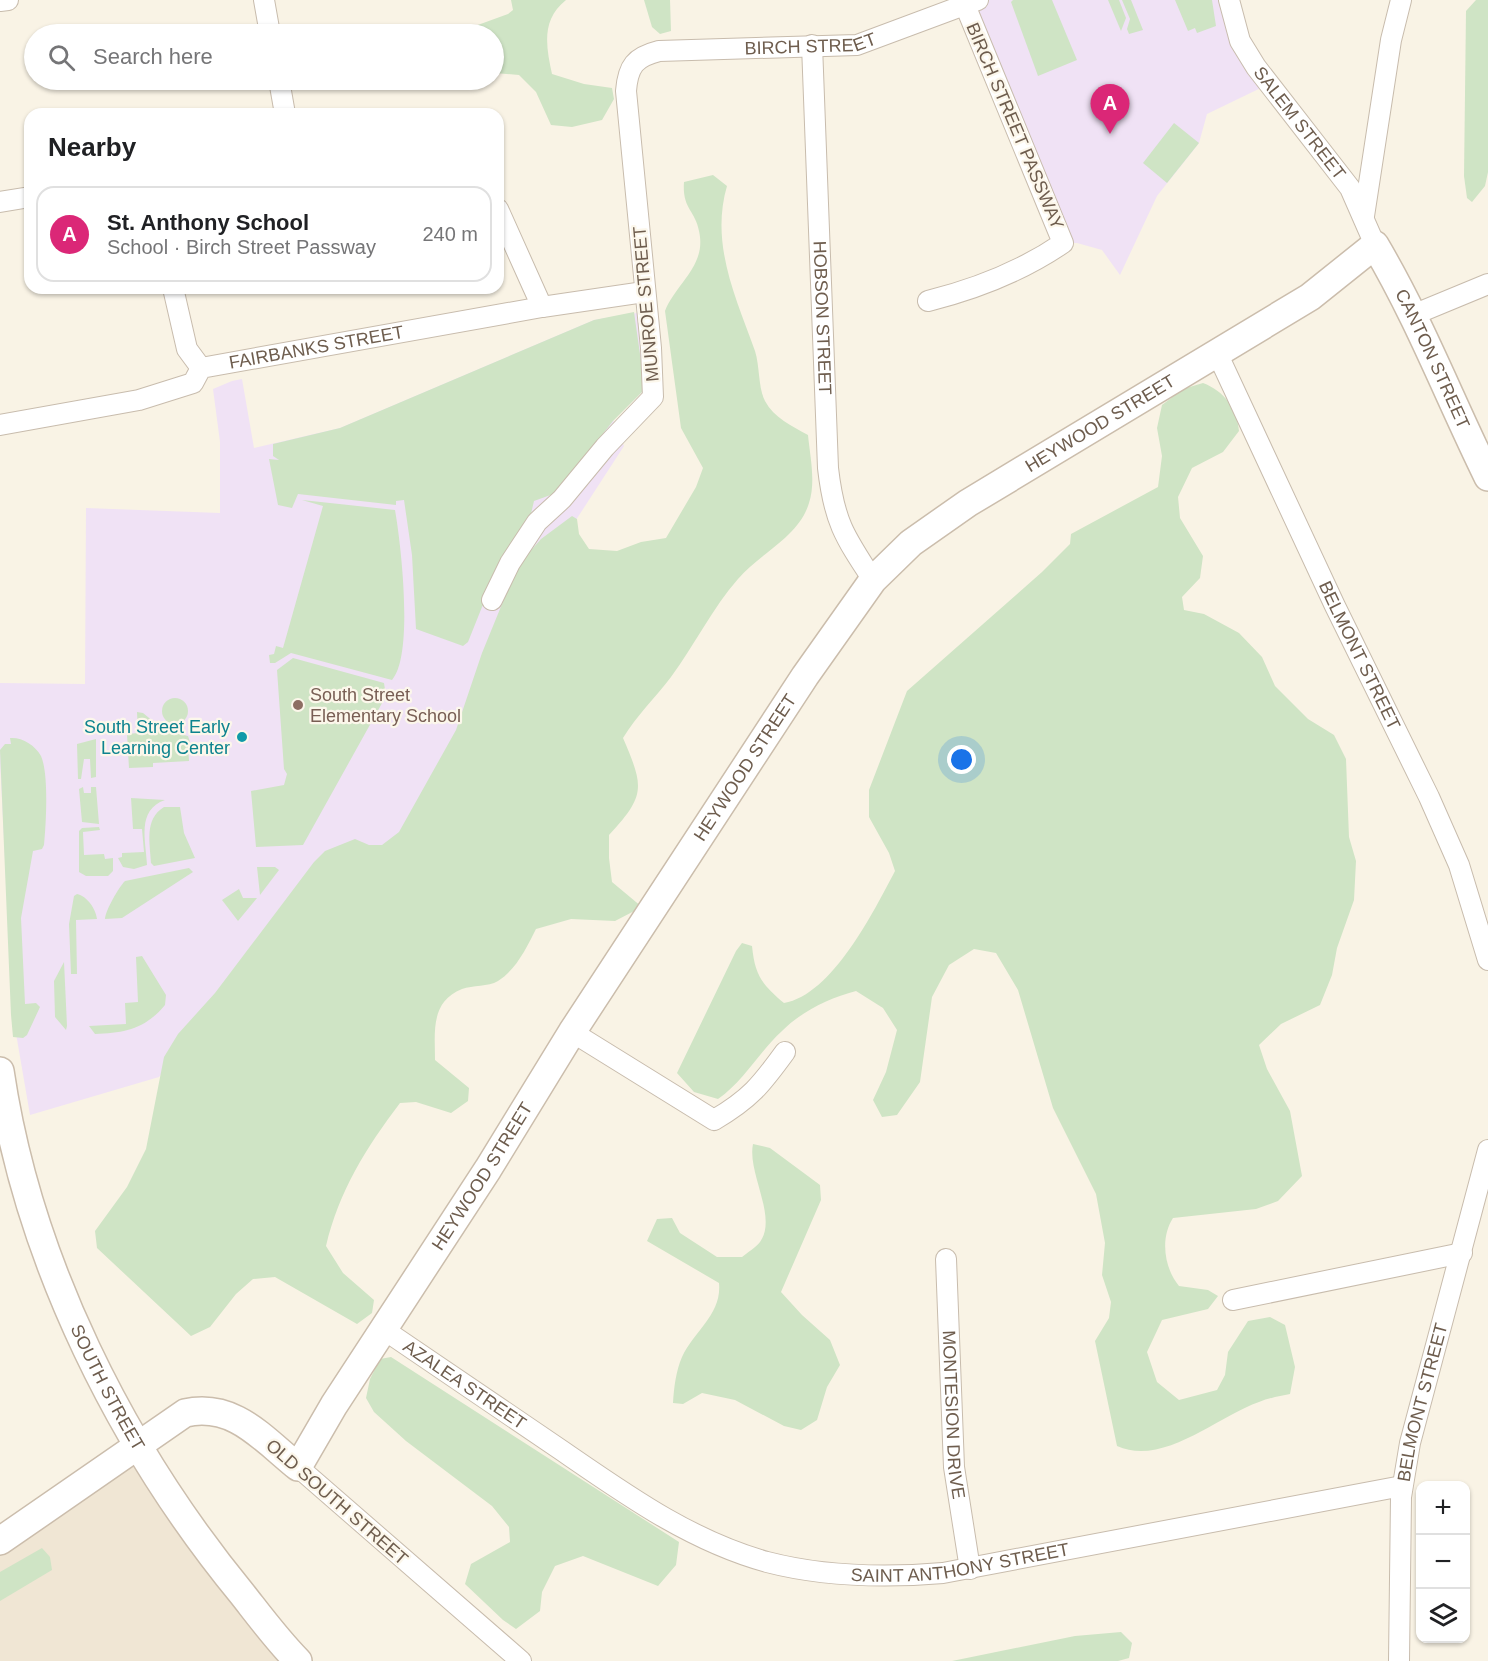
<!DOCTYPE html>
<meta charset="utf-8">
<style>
body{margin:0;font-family:Arial,sans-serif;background:#f2f2f2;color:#202124}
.controls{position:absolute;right:18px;bottom:18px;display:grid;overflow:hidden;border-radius:12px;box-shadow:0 2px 4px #0004}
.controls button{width:54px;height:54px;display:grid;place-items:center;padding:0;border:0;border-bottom:2px solid #e0e0e0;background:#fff;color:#202124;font:30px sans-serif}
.you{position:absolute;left:962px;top:760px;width:21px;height:21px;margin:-15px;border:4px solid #fff;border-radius:50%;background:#1a73e8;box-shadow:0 0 0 9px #1a73e833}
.badge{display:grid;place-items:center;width:39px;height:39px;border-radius:50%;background:#db2777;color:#fff;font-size:20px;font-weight:700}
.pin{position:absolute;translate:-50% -50px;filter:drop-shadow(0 2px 3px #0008)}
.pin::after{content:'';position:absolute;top:32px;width:21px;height:18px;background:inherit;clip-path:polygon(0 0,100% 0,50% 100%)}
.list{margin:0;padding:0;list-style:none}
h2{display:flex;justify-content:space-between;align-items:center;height:78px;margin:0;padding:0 24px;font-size:26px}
h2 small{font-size:20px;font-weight:400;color:#757577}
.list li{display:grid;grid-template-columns:39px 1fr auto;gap:18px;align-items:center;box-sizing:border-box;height:96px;margin:0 12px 12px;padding:0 12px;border:2px solid #e0e0e0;border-radius:18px}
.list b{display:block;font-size:22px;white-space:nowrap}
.list p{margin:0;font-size:20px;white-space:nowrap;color:#757577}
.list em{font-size:20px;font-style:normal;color:#757577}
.icon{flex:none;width:33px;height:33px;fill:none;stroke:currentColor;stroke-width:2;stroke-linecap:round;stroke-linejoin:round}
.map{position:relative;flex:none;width:1488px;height:1661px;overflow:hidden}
.search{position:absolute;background:#fff;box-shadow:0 2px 4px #0004;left:24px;top:24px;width:480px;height:66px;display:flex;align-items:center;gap:15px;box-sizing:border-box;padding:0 21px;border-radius:33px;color:#757577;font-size:22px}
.panel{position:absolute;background:#fff;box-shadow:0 2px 4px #0004;left:24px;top:108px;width:480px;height:186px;border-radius:18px}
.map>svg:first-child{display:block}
.residential{fill:#f0e6d4}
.education{fill:#f0e2f5}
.green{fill:#cfe4c5}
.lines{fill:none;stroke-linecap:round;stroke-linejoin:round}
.street-casing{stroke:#c8bcad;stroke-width:22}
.secondary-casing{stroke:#cbbdac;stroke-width:30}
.street{stroke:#fff;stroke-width:20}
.secondary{stroke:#fff;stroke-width:27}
.education-dot{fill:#8d6e63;stroke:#fcf7eb;stroke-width:2}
.culture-dot{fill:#0f9aa8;stroke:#fcf7eb;stroke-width:2}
.labels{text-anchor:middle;stroke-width:4.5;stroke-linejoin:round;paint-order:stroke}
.street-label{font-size:18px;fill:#6e5d4e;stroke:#fcf7eb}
.education-label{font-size:18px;fill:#785e54;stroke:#fcf7eb;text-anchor:start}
.culture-label{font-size:18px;fill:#0d838f;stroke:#fcf7eb;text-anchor:end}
</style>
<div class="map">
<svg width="1488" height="1661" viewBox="0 0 1488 1661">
<rect width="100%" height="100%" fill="#f9f3e5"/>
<polygon class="residential" points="137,1447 298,1661 0,1661 0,1541"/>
<g class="education">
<polygon points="978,0 1229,0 1269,84 1207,114 1199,143 1157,196 1120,275 1102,250 1077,243 1063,243 965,5"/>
<polygon points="637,313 645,389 613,420 624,446 550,560 443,1001 357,1139 213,1013 159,1077 30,1115 13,1016 0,762 0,683 85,684 86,508 220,513 220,442 213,389 232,381 242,379 254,448 340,428 594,320"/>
</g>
<g class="green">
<path d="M511,0H566C541,20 546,46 552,74L584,84L612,88L614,99L602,120L572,127L551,125L536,92L519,75L494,73V34H453L508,14L513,10Z"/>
<polygon points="644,0 670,0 671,31 660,34 652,27"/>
<polygon points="1013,0 1052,0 1077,60 1038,76 1011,2"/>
<polygon points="1108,0 1119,0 1126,18 1121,31"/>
<polygon points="1122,0 1131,0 1143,30 1129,34 1127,29 1130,19"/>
<polygon points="1175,0 1212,0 1216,26 1197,33 1195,28 1188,31"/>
<polygon points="1476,0 1488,0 1488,172 1485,186 1472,202 1467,198 1464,176 1466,11"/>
<polygon points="1174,123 1199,143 1167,183 1143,163"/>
<path d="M713,175L727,186C710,244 736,298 755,351C760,367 758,387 765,401C774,418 792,426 808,435C810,456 816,482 809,503C799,537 760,553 738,579C713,607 694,646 671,677C655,698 637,715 623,738C644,787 646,795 609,835V858L612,882L642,907L615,921L571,919L536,929C527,947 516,970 498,981C488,987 473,985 462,989C430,1002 435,1032 435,1060L469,1088L468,1101L451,1113L416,1102L400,1103C366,1148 339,1191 326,1246L343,1273L374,1300L372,1313L357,1324L275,1277L253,1279L236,1294L210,1327L191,1336L97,1248L95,1231L127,1187L146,1149L164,1057L178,1034L215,993L314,862L325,851L355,839L369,845H382L399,832L456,730L482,653L518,565L541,539L572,516L577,519L579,534L589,549L617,551L641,542L666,538L696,487L703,468L681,428L665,311C676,283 707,266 699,231C695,210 682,209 684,182Z"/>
<polygon points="634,312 645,389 613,421 556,493 534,501 530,518 490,587 468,642 463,646 416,629 412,555 404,500 396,501 396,505 298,494 292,508 278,505 269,459 279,460 273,456 273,444 340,428 594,320"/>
<path d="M1203,383C1224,391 1237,408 1239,431L1223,452L1192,468L1178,497L1180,518L1203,556L1200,578L1182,597L1184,610L1204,614L1239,633L1262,657L1275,686L1308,719L1334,735L1346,759L1349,837L1356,861L1354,900L1337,948L1332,975L1320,1005L1281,1024L1259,1045L1267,1069L1290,1111L1302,1176L1278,1201L1256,1209L1173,1218C1160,1238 1164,1268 1179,1286L1208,1290L1218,1296L1208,1309L1162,1320L1147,1352L1157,1382L1179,1400L1217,1390L1225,1375L1228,1352L1248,1321L1270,1317L1285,1325L1295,1367L1290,1394C1280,1396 1269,1398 1259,1402C1216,1417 1163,1467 1117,1446L1095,1341L1109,1318L1111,1302L1102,1275L1105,1243L1096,1194L1053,1108L1018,990L996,953L974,949L949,965L932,997L920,1082L897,1115L882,1117L873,1100L886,1072L897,1030L883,1008L856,991C829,998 802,1011 782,1031C759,1052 744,1081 718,1099L694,1092L677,1073L736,951L742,943L752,946C755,976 762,984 784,1003C832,995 874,911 895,871L889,853L869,817V790L907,691L1042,572L1070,544L1071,534L1158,487L1162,456L1157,428L1162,405L1183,389Z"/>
<path d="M302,500L395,510C401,544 414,655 392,680L291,653L275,663H270L269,655L274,654L276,646L283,648L323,506Z"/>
<polygon points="293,658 384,683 386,696 303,845 256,847 251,791 284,785 287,774 284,769 277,670"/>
<circle cx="175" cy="711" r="13"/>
<polygon points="137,712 143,713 165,731 188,736 191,745 188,746 189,761 153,763 153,767 129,768 127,734 138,733"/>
<path d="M10,738C22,737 35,745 41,756C49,774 46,824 44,845L42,849L33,851L21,918L25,1004L36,1003L40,1007L27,1035L23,1038L13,1037L11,1015L0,750L5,744H11Z"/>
<polygon points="96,739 96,777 91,778 90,759 84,759 81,779 78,779 77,744"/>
<polygon points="83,787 84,793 91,793 91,787 96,787 99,824 82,822 79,789"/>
<path d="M131,798L165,800C136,810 146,841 147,865L134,869L123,867L118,858L122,857V853L144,852L142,829H133Z"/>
<path d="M164,807H180L184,833L195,858L154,866L151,863C150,843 144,819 164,807Z"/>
<polygon points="99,827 100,830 83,832 84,855 104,854 105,859 113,858 113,871 108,876 86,876 79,872 79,831 82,828"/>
<polygon points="257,867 275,867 279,870 260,895"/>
<path d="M189,868L193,872L122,918L105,919C105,911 119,887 125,881Z"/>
<polygon points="239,889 243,898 257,898 238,921 222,900"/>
<path d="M77,894C87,896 96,909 97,919L76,920L77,974H71L69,924L74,896Z"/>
<path d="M142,956L166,995L165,1005C145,1029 125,1033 95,1034L89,1026L126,1024L125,1003L138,1002L136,957Z"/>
<polygon points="64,962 67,1026 66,1030 55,1017 54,981"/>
<path d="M753,1144L770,1148L820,1185L821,1200L781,1292L802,1315L830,1340L840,1365L827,1387L817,1420L801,1430L784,1426L735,1400L702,1393L683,1404L673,1403C674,1387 676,1371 682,1357C695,1330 722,1314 719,1283L647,1241L657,1219L672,1218L680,1233L717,1257H742C747,1253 756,1247 760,1242C778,1217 747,1173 753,1144Z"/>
<polygon points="391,1357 679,1542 676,1565 658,1586 583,1556 555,1566 542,1592 540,1611 516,1629 503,1620 465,1584 471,1564 510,1542 509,1527 492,1506 406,1441 374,1412 366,1398 370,1379 380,1359"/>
<polygon points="42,1548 50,1557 52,1570 0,1601 0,1572"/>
<polygon points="1121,1632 1132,1643 1129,1658 1118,1661 952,1661 1075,1636"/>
</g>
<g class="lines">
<g class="street-casing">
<g id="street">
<polyline points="264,0 270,34"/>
<path id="s1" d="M1229,0L1240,41L1256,67L1350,188L1375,245"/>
<polyline points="0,1 8,0"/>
<path id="s2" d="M812,45L828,468C834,521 844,536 873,580"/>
<polyline points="279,80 285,114"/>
<polyline points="0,202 30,197"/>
<polyline points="498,209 542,307"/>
<polyline points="1364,216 1391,40 1401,0"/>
<polyline points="173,288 187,349 201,368"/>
<path d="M928,301C976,289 1022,271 1063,243L965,5"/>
<polyline points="1413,315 1488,284"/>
<path id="s3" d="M1218,355L1335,606L1429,797L1459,865L1488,960"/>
<path id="s4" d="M0,425L139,400L193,383L201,368L542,307L644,292"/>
<path id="s5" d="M492,600L510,563L537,522L562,499L605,447L653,397L651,348L626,91C628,66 635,57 659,51L857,45L978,0"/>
<path d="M572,1032L714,1120C750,1099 761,1085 785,1052"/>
<path id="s6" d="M946,1259L954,1467L970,1569"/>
<polyline points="1233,1300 1462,1253"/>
<path id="s7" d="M383,1329C443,1370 503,1411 564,1452C628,1496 691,1541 767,1562C825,1577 883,1578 943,1573L1402,1486"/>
<polyline points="298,1467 521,1661"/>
<path id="s8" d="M1399,1661L1401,1497L1410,1443L1488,1150"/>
</g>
</g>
<g class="secondary-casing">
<g id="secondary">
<path id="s9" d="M0,1071C28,1261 122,1448 243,1595C261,1618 278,1641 298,1661"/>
<path id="s10" d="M0,1541L185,1413C234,1402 263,1439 298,1467L334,1405L488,1169L572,1032L805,676L873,580L911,543L968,503L1310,297L1375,245C1419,319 1450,400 1488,477"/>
</g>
</g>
<use href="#street" class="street"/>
<use href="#secondary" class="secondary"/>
</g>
<circle class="education-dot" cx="298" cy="705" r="6"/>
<circle class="culture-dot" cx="242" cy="737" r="6"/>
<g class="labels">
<g class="street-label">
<text dy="6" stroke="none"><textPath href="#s5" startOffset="777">BIRCH STREET</textPath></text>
<text dy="6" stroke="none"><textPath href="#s1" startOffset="144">SALEM STREET</textPath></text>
<text transform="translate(1015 126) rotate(67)" y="6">BIRCH STREET PASSWAY</text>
<text transform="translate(646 304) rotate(-95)" y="6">MUNROE STREET</text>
<text dy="6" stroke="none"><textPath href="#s2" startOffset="273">HOBSON STREET</textPath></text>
<text dy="6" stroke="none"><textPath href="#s4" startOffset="332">FAIRBANKS STREET</textPath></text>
<text dy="6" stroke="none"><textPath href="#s10" startOffset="2146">CANTON STREET</textPath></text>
<text dy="6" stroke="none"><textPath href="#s10" startOffset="1690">HEYWOOD STREET</textPath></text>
<text dy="6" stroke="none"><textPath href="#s3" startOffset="332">BELMONT STREET</textPath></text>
<text dy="6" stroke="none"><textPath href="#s10" startOffset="1186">HEYWOOD STREET</textPath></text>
<text dy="6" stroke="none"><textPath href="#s10" startOffset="700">HEYWOOD STREET</textPath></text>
<text dy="6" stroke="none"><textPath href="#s7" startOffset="99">AZALEA STREET</textPath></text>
<text dy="6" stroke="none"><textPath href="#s9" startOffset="336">SOUTH STREET</textPath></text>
<text dy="6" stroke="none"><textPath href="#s8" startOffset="261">BELMONT STREET</textPath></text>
<text dy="6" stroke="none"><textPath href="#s6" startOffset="156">MONTESION DRIVE</textPath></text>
<text transform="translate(337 1502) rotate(41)" y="6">OLD SOUTH STREET</text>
<text dy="6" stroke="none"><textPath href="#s7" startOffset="646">SAINT ANTHONY STREET</textPath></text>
</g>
<g class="education-label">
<text x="310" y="701">South Street<tspan x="310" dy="21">Elementary School</tspan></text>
</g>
<g class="culture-label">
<text x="230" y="733">South Street Early<tspan x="230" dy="21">Learning Center</tspan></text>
</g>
</g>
</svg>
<div class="controls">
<button>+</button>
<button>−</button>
<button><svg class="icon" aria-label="layers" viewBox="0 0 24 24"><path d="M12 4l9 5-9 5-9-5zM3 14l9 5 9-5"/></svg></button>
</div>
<div class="you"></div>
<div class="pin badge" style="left:1110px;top:134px">A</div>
<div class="search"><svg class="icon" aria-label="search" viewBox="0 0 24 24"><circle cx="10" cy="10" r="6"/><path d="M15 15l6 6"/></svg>Search here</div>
<section class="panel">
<h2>Nearby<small></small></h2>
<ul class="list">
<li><span class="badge">A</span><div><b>St. Anthony School</b><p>School · Birch Street Passway</p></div><em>240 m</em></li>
</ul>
</section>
</div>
